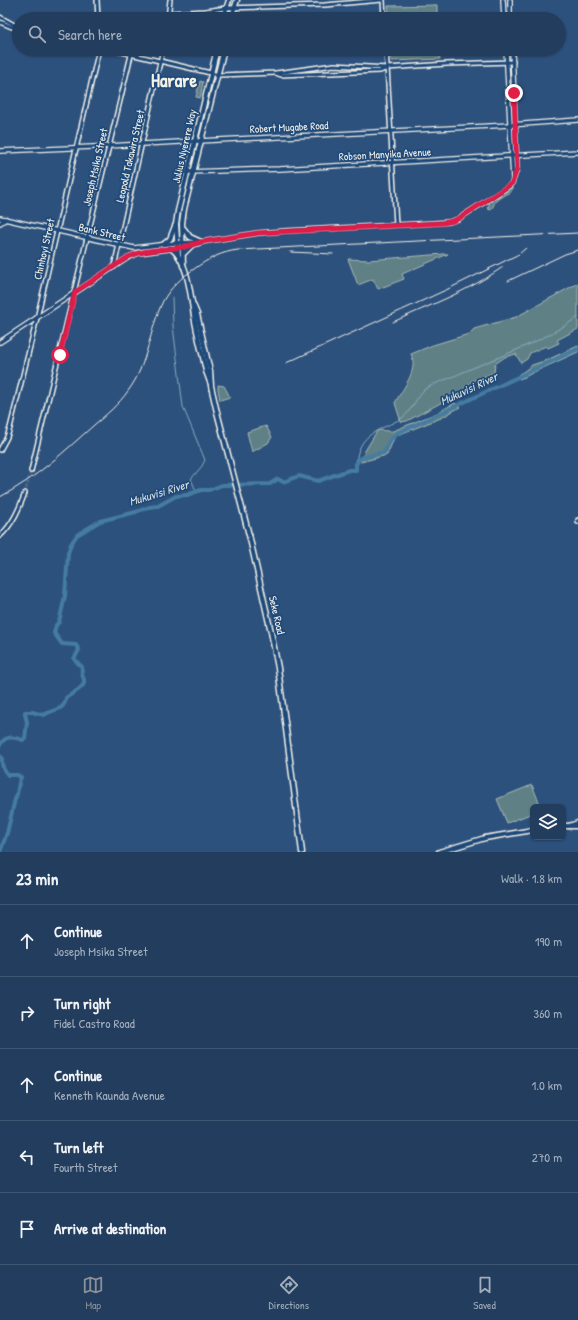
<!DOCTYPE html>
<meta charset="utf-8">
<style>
body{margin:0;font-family:"Patrick Hand",sans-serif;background:#2e4867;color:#f1f3f6}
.controls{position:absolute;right:12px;bottom:12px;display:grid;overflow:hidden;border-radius:6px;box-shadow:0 1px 3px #0004}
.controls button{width:36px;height:36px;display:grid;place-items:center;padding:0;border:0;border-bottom:1px solid #3f5673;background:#223d5e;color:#f1f3f6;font:20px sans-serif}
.stop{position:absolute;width:12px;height:12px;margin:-9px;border:3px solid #e11d48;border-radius:50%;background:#fff}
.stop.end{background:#e11d48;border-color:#fff;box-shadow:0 1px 4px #0008}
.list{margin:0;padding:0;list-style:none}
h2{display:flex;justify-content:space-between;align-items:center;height:52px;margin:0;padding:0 16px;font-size:17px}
h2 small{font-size:13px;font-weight:400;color:#a2aebc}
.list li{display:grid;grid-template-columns:26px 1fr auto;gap:12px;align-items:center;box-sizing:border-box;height:72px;padding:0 16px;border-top:1px solid #3f5673}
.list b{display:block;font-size:15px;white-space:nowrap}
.list p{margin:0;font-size:13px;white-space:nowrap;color:#a2aebc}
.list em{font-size:13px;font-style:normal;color:#a2aebc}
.icon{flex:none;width:22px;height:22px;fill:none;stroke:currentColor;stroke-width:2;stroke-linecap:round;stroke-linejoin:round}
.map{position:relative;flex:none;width:578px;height:852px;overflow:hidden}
.search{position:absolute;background:#223d5e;box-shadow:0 1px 3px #0004;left:12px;right:12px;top:12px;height:44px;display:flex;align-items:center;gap:10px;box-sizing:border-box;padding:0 14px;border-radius:22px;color:#a2aebc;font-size:15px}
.sheet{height:412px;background:#223d5e}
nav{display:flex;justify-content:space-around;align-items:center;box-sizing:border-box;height:56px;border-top:1px solid #3f5673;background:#223d5e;font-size:11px;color:#a2aebc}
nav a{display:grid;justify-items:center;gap:2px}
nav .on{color:#8c9099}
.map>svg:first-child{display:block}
.green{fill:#5e8186;stroke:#a9b9b7}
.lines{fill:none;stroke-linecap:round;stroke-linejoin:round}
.stream{stroke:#8babbd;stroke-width:1}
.river{stroke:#457ca1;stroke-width:4}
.tertiary-tunnel{stroke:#4b698d;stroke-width:3;stroke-dasharray:3 1.5;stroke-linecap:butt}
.tertiary-casing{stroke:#f4f1e8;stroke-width:6}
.secondary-casing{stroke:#f4f1e8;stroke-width:6}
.primary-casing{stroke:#f4f1e8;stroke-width:7}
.tertiary{stroke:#1f4a7a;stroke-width:3}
.secondary{stroke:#1f4a7a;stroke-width:3.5}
.primary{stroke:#1f4a7a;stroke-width:4}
.rail{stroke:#f4f1e8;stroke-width:1}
.route{stroke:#e11d48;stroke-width:5}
.labels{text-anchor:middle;stroke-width:3.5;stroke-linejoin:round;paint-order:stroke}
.street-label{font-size:11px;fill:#f4f1e8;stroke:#1f4a7a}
.water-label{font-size:12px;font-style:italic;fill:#dadfdd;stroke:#1f4a7a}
.town-label{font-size:19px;font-weight:bold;fill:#f4f1e8;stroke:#1f4a7a}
</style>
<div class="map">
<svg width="578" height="852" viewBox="0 0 578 852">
<rect width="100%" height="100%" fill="#2d517d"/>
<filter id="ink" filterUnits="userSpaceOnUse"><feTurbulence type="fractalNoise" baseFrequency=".025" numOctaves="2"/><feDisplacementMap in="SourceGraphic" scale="8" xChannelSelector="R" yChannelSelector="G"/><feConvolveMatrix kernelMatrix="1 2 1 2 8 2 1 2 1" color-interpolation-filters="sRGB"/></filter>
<g filter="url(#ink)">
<g class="green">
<polygon points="437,5 437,19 389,19 388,6"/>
<polygon points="390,49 439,49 440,59 391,61"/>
<polygon points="200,81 203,82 200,98 196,97"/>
<path d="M512,187V189L511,192C507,193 499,198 496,201C493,205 494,207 490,210L487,208L489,206V201H492L508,188Z"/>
<polygon points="444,254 448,254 402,274 404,279 378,289 373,279 358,285 348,259 368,260"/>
<path d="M578,283V329L557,340L559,343L548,348L546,346L530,353L527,359L521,363L516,354L505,357L495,364L494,373L472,381L461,392L407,421L401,422L395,403C402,389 419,371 411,354L433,345L469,334L474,329L516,317Z"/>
<polygon points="578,346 578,352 534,372 525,377 519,379 519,374 523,372 532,365 547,360"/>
<polygon points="218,385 224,386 230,397 220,400 218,389"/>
<path d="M455,403L460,407L441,418L395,436L387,455L361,462L365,451L377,431C382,429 387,432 393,431L437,413Z"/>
<polygon points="266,426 272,437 268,443 252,452 247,432"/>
<polygon points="532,785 541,807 533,807 533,813 507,823 497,799"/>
</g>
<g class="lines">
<g class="stream">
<polyline points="172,297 173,326 183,407 205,460 202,466 191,479 196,491"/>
<path d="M356,464C358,432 380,431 402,418C412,411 416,397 425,389C430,385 453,377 461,373C500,356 543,342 578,317"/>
</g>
<g class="river">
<path d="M0,745C5,735 14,737 23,740L25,739L27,722L25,714V712H32L44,715C54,708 64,712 66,698C70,694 86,688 84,680C82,673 81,675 82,667L74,659L79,650L76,645L62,644L54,633L56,625L59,622L65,596L68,553L71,544L77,535L100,521L136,512L149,507L158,506L176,496L187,495L201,490H209L222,485L270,484L278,479L283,482L299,476L318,481L349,470H356V464L361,458L384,452L390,440L398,433L578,349"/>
<path d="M0,756L2,758C1,765 3,770 8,775H17L21,777C17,785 19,792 15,799L7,833L0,852"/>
</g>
<polyline class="tertiary-tunnel" points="25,493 31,471"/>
<g class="tertiary-casing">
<g id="tertiary">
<polyline points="97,0 98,19"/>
<polyline points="383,0 384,19"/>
<polyline points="169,13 205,11 226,8 325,5 382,0"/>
<polyline points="0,17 18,27"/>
<polyline points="168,19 170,0"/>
<polyline points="0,22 12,27 17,27"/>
<polyline points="109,49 219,75 276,73 334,65 387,68 447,64 513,62"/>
<polyline points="386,49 396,225"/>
<polyline points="276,73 281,75 380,71 387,68"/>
<polyline points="114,267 163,49"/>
<polyline points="0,450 7,437 10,428 37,318 99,49"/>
<polyline points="31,471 131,55"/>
<polyline points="578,520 578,522"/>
<path d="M0,536C13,524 19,509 25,493"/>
</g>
</g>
<g class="secondary-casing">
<g id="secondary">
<polyline points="503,0 504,19"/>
<polyline points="510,0 510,19"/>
<polyline points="506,49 513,179"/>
<polyline points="0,151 93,147 142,144 510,125 578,120"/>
<polyline points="188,172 280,169 578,152"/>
<polyline points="0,218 134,248 176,243 201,242 258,233 284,231 434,223 449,222 458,219 508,187 512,183 517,169 512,49"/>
<polyline points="0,223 6,219"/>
<polyline points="0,342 129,257 139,253 184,247 200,243"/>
</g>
</g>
<g class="primary-casing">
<g id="primary">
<polyline points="223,19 229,0"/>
<polyline points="231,19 237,0"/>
<polyline points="183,228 190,237 201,242"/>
<polyline points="164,244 170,239 175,226"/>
<path d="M170,248C188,257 191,299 194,316C197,334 202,352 206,371L210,382"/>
<polyline points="184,253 191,246"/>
<polyline points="178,255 176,224 178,211 217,49"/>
<polyline points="183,266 182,223 184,209 224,49"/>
<polyline points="192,302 197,314 210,371 211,386 216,408 250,539 271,632 278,668 302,852"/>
<polyline points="563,826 578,826"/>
<polyline points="569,826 578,823"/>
<polyline points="439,852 485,838 533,830"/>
</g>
</g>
<use href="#tertiary" class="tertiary"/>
<use href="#secondary" class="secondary"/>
<use href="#primary" class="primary"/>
<g class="rail">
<polyline points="290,252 333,254"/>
<polyline points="508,281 565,254 578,250"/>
<path d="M393,322C430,305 469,291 503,267"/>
<polyline points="286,363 448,289 519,254 526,248"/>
<path d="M0,497C35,479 65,451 94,425C106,415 119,404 128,391C148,365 149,330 163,301C170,288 182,277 194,269C208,259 221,252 238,250L578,233"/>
</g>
</g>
</g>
<g class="lines" filter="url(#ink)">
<polyline class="route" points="60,355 75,292 128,257 139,253 148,251 184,247 201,242 258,233 443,223 453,221 463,216 512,183 517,169 514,93"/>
</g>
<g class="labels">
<g class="street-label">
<text transform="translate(289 127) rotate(-3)" y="4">Robert Mugabe Road</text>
<text transform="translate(184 146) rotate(-77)" y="4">Julius Nyerere Way</text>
<text transform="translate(385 154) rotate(-3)" y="4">Robson Manyika Avenue</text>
<text transform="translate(130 156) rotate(-77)" y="4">Leopold Takawira Street</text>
<text transform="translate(95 167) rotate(-77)" y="4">Joseph Msika Street</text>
<text transform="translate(102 232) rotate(13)" y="4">Bank Street</text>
<text transform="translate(44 249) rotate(-77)" y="4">Chinhoyi Street</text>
<text transform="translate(277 615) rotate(77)" y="4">Seke Road</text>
</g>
<g class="water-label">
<text transform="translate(469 389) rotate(-25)" y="4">Mukuvisi River</text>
<text transform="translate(159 493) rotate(-17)" y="4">Mukuvisi River</text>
</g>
<g class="town-label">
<text x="174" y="87">Harare</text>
</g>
</g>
</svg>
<div class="controls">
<button><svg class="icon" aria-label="layers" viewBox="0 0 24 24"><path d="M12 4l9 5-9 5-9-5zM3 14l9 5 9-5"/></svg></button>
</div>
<div class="stop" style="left:60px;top:355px"></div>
<div class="stop end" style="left:514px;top:93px"></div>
<div class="search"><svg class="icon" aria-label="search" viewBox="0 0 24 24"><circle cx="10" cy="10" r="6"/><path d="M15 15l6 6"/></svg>Search here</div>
</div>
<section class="sheet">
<h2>23 min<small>Walk · 1.8 km</small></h2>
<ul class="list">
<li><svg class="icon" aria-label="ahead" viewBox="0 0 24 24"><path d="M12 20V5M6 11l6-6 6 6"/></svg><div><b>Continue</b><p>Joseph Msika Street</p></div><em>190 m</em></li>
<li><svg class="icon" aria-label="right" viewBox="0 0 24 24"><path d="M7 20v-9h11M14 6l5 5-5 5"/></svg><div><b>Turn right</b><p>Fidel Castro Road</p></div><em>360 m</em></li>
<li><svg class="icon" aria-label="ahead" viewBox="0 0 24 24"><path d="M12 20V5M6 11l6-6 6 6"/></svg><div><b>Continue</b><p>Kenneth Kaunda Avenue</p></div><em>1.0 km</em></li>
<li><svg class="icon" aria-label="left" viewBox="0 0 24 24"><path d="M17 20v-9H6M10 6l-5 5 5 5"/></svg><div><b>Turn left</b><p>Fourth Street</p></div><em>270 m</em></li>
<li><svg class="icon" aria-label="arrive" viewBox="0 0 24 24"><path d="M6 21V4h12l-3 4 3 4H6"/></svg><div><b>Arrive at destination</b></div></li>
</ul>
</section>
<nav>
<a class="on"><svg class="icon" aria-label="map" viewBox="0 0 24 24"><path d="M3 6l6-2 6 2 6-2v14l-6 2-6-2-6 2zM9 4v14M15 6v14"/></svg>Map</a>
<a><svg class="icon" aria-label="directions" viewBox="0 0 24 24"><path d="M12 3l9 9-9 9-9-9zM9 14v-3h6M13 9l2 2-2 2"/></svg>Directions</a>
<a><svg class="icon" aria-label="saved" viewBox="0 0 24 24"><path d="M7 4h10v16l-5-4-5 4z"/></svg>Saved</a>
</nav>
